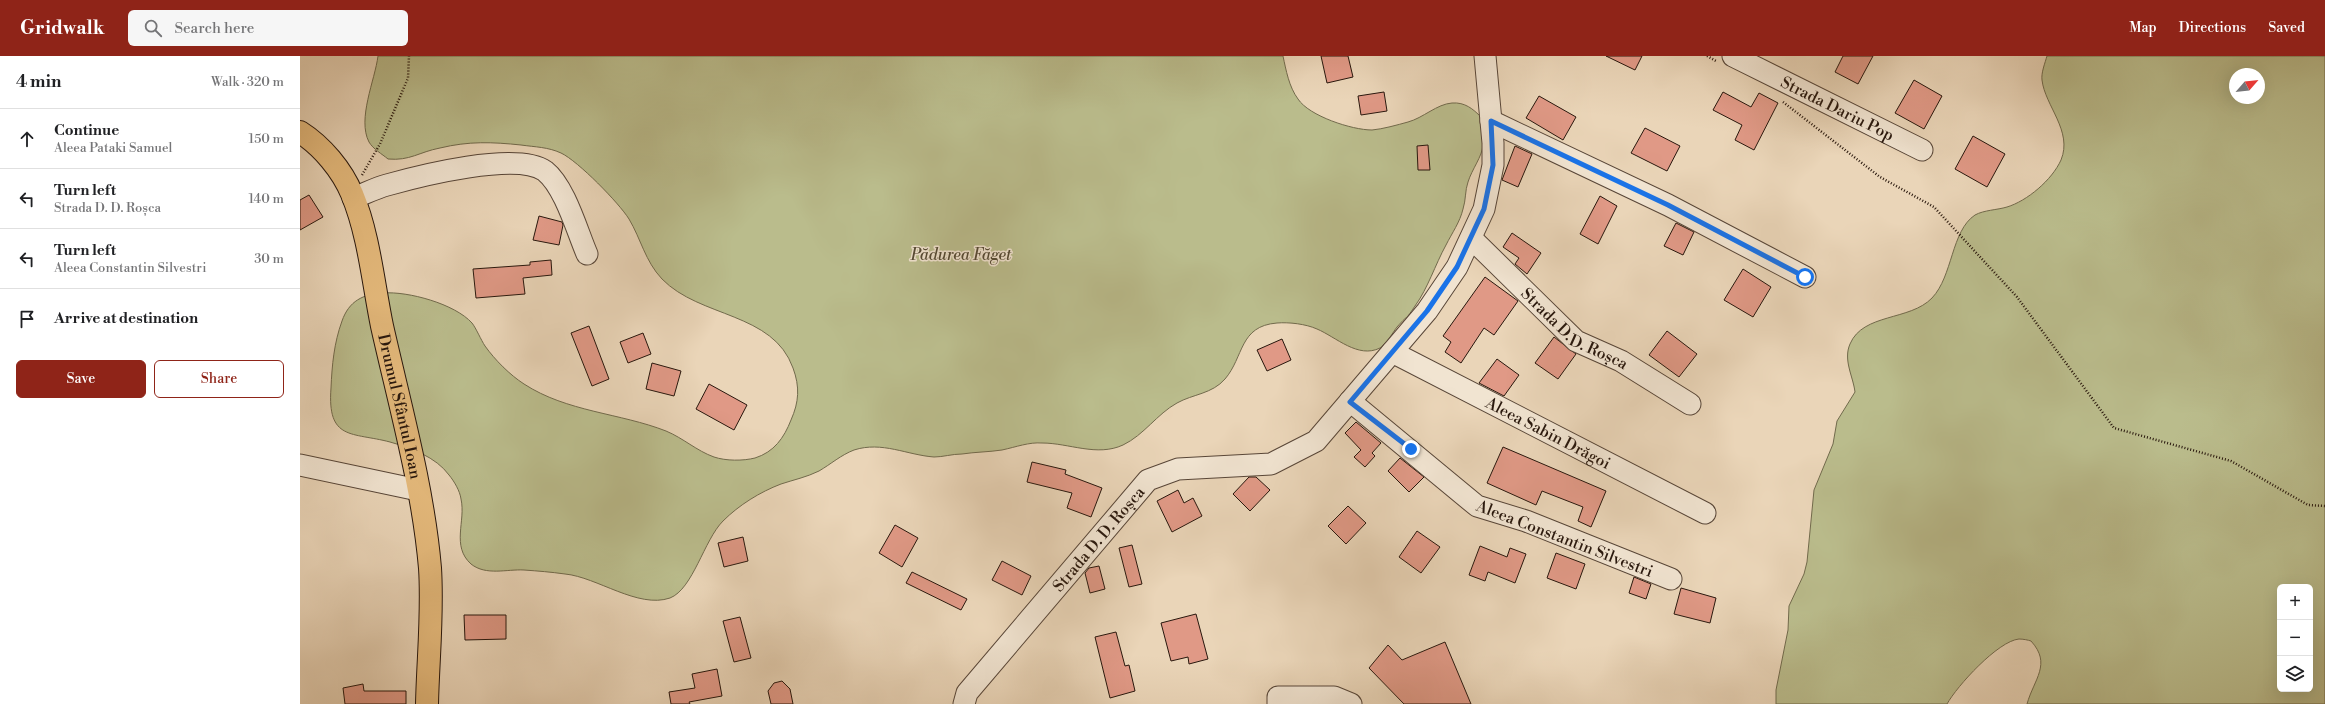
<!DOCTYPE html>
<meta charset="utf-8">
<style>
body{margin:0;font-family:"Libre Bodoni",serif;background:#f6f6f6;color:#202124}
.controls{position:absolute;right:12px;bottom:12px;display:grid;overflow:hidden;border-radius:6px;box-shadow:0 4px 16px #0002}
.controls button{width:36px;height:36px;display:grid;place-items:center;padding:0;border:0;border-bottom:1px solid #e0e0e0;background:#fff;color:#202124;font:20px sans-serif}
.compass{position:absolute;left:1929px;top:12px;width:36px;height:36px;border-radius:50%;background:#fff;box-shadow:0 4px 16px #0002;rotate:62deg}
.stop{position:absolute;width:12px;height:12px;margin:-9px;border:3px solid #1a73e8;border-radius:50%;background:#fff}
.stop.end{background:#1a73e8;border-color:#fff;box-shadow:0 1px 4px #0008}
.list{margin:0;padding:0;list-style:none}
h2{display:flex;justify-content:space-between;align-items:center;height:52px;margin:0;padding:0 16px;font-size:17px}
h2 small{font-size:13px;font-weight:400;color:#757577}
.list li{display:grid;grid-template-columns:26px 1fr auto;gap:12px;align-items:center;box-sizing:border-box;height:60px;padding:0 16px;border-top:1px solid #e0e0e0}
.list b{display:block;font-size:15px;white-space:nowrap}
.list p{margin:0;font-size:13px;white-space:nowrap;color:#757577}
.list em{font-size:13px;font-style:normal;color:#757577}
.actions{display:flex;gap:8px;padding:12px 16px}
.actions a{flex:1;padding:9px 0;border:1px solid #8f2418;border-radius:6px;text-align:center;font-size:14px;color:#8f2418}
.actions .main{background:#8f2418;color:#fff}
.icon{flex:none;width:22px;height:22px;fill:none;stroke:currentColor;stroke-width:2;stroke-linecap:round;stroke-linejoin:round}
.map{position:relative;flex:none;width:2025px;height:648px;overflow:hidden}
header{display:flex;align-items:center;gap:24px;box-sizing:border-box;height:56px;padding:0 20px;background:#8f2418;color:#fff}
header strong{font-size:19px}
nav{display:flex;gap:22px;margin-inline-start:auto;font-size:14px}
.search{width:280px;height:36px;background:#f6f6f6;display:flex;align-items:center;gap:10px;box-sizing:border-box;padding:0 14px;border-radius:6px;color:#757577;font-size:15px}
main{display:flex}
aside{flex:1;background:#fff}
.map>svg:first-child{display:block}
.green{fill:#babc8c;stroke:#716a4c;fill-rule:evenodd}
.building{fill:#e09986;stroke:#28170d}
.lines{fill:none;stroke-linecap:round;stroke-linejoin:round}
.minor-casing{stroke:#584638;stroke-width:23}
.major-casing{stroke:#28170d;stroke-width:24}
.path{stroke:#28170d;stroke-width:2.5;stroke-dasharray:1 2;stroke-linecap:butt}
.minor{stroke:#f1e4d1;stroke-width:21}
.major{stroke:#e5ba7c;stroke-width:22}
.route{stroke:#1a73e8;stroke-width:5}
.labels{text-anchor:middle;stroke-width:3;stroke-linejoin:round;paint-order:stroke}
.street-label{font-size:16px;fill:#28170d;stroke:#f1e4d1}
.park-label{font-size:16px;font-style:italic;fill:#544933;stroke:#f1e4d1}
</style>
<header>
<strong>Gridwalk</strong>
<div class="search"><svg class="icon" aria-label="search" viewBox="0 0 24 24"><circle cx="10" cy="10" r="6"/><path d="M15 15l6 6"/></svg>Search here</div>
<nav><a>Map</a><a>Directions</a><a>Saved</a></nav>
</header>
<main>
<aside>
<h2>4 min<small>Walk · 320 m</small></h2>
<ul class="list">
<li><svg class="icon" aria-label="ahead" viewBox="0 0 24 24"><path d="M12 20V5M6 11l6-6 6 6"/></svg><div><b>Continue</b><p>Aleea Pataki Samuel</p></div><em>150 m</em></li>
<li><svg class="icon" aria-label="left" viewBox="0 0 24 24"><path d="M17 20v-9H6M10 6l-5 5 5 5"/></svg><div><b>Turn left</b><p>Strada D. D. Roșca</p></div><em>140 m</em></li>
<li><svg class="icon" aria-label="left" viewBox="0 0 24 24"><path d="M17 20v-9H6M10 6l-5 5 5 5"/></svg><div><b>Turn left</b><p>Aleea Constantin Silvestri</p></div><em>30 m</em></li>
<li><svg class="icon" aria-label="arrive" viewBox="0 0 24 24"><path d="M6 21V4h12l-3 4 3 4H6"/></svg><div><b>Arrive at destination</b></div></li>
</ul>
<div class="actions"><a class="main">Save</a><a>Share</a></div>
</aside>
<div class="map">
<svg width="2025" height="648" viewBox="0 0 2025 648">
<rect width="100%" height="100%" fill="#ead5b8"/>
<filter id="stains"><feTurbulence type="fractalNoise" baseFrequency=".005" numOctaves="4"/><feColorMatrix values="0 0 0 0 .2 0 0 0 0 .09 0 0 0 0 .02 0 0 0 .5 -.17"/></filter>
<radialGradient id="worn" r=".72"><stop offset=".6" stop-color="#630" stop-opacity="0"/><stop offset="1" stop-color="#630" stop-opacity=".3"/></radialGradient>
<g class="green">
<path d="M78,0H983C986,14 989,31 998,43C1009,60 1052,74 1072,74C1083,73 1097,69 1108,66C1123,62 1137,48 1152,47C1165,46 1173,53 1181,61C1182,70 1184,80 1183,89C1182,101 1172,113 1168,126C1165,134 1166,144 1163,153C1160,166 1152,177 1146,189C1135,209 1128,232 1115,250C1102,269 1112,254 1097,271C1093,276 1086,289 1080,292C1058,303 1036,281 1017,273C1006,268 989,266 977,267C939,270 944,301 925,323C912,338 893,338 877,347C857,358 844,379 823,389C797,401 769,387 742,387C729,386 716,391 702,394C689,396 675,396 662,398C652,398 643,401 634,401C607,399 582,385 554,394C541,399 531,408 519,415C507,421 493,424 481,428C460,436 439,449 423,465C404,484 393,533 370,542C338,553 297,521 265,518C251,516 238,515 224,514C207,513 186,520 171,508C151,490 166,465 161,443C160,435 154,425 149,419C136,401 111,392 90,386C52,376 27,385 31,332C32,309 34,287 42,265C49,245 63,238 83,237C108,235 155,248 172,267C176,272 181,284 185,290C195,304 210,319 224,328C267,356 320,357 366,375C383,382 397,395 414,401C426,405 443,405 455,402C474,396 484,382 491,364C499,346 500,331 493,312C473,256 400,262 362,223C345,205 341,183 329,163C319,147 278,105 261,97C248,91 235,91 221,89C192,86 169,85 140,92C119,96 110,105 88,103C82,98 73,93 69,86C57,63 75,24 78,0Z"/>
<path d="M1747,0H2025V648H1727C1734,623 1752,608 1731,585C1728,584 1723,583 1719,583C1698,585 1657,630 1647,648H1476V634L1488,574L1489,550L1504,518L1507,506L1514,434L1533,388L1537,365L1555,336C1553,320 1543,304 1550,288C1563,257 1610,265 1632,242C1653,220 1651,175 1675,159C1684,154 1697,154 1707,151C1727,145 1752,124 1761,104C1773,75 1745,50 1742,24C1741,17 1745,7 1747,0ZM1935,18H1959V42H1935ZM1980,531H2010V633H1980Z"/>
</g>
<g class="building">
<polygon points="1021,0 1048,0 1053,21 1027,27"/>
<polygon points="1306,0 1342,0 1335,14"/>
<polygon points="1543,0 1573,0 1558,28 1535,16"/>
<polygon points="1614,24 1642,40 1624,73 1595,57"/>
<polygon points="1084,36 1087,55 1061,59 1058,40"/>
<polygon points="1423,36 1451,51 1459,37 1478,47 1454,94 1435,84 1442,69 1413,54"/>
<polygon points="1239,40 1276,61 1263,84 1226,62"/>
<polygon points="1345,72 1380,90 1367,115 1331,97"/>
<polygon points="1673,80 1705,98 1687,131 1655,113"/>
<polygon points="1128,89 1130,114 1118,114 1117,90"/>
<polygon points="1215,90 1232,98 1218,131 1202,124"/>
<polygon points="9,139 23,161 0,174 0,144"/>
<polygon points="1300,140 1317,150 1298,188 1280,178"/>
<polygon points="239,160 262,166 263,169 259,189 233,184"/>
<polygon points="1376,167 1394,176 1383,199 1364,190"/>
<polygon points="1212,177 1241,197 1227,218 1215,208 1219,202 1203,191"/>
<polygon points="251,204 252,219 223,222 225,238 176,242 173,213 230,209 230,206"/>
<polygon points="1443,213 1471,231 1453,261 1424,244"/>
<polygon points="1185,221 1218,245 1194,279 1184,272 1161,307 1145,296 1151,286 1143,280"/>
<polygon points="289,270 309,323 292,330 271,277"/>
<polygon points="1367,275 1397,298 1379,321 1349,299"/>
<polygon points="343,277 351,298 328,307 320,286"/>
<polygon points="1254,281 1276,298 1258,323 1235,307"/>
<polygon points="982,283 991,304 967,315 957,294"/>
<polygon points="1197,303 1219,319 1204,340 1179,327"/>
<polygon points="352,307 381,315 374,340 346,333"/>
<polygon points="409,328 447,349 434,374 396,353"/>
<polygon points="1056,366 1081,387 1072,397 1075,400 1065,411 1054,401 1061,394 1045,377"/>
<polygon points="1203,391 1306,435 1291,471 1278,465 1283,451 1242,435 1236,449 1187,427"/>
<polygon points="1100,402 1124,421 1109,436 1088,415"/>
<polygon points="732,406 766,414 765,418 802,432 791,461 767,452 772,437 727,426"/>
<polygon points="949,421 956,421 970,434 950,455 933,438"/>
<polygon points="878,434 884,447 893,442 902,460 872,476 857,445"/>
<polygon points="1048,450 1066,467 1046,488 1028,470"/>
<polygon points="595,469 618,482 602,511 579,497"/>
<polygon points="1117,475 1140,491 1121,517 1099,501"/>
<polygon points="443,481 448,505 424,511 418,487"/>
<polygon points="832,489 842,528 829,531 819,492"/>
<polygon points="1180,490 1207,501 1210,492 1226,498 1215,527 1188,516 1185,525 1169,519"/>
<polygon points="1256,497 1285,508 1276,533 1247,522"/>
<polygon points="702,505 731,520 722,539 692,524"/>
<polygon points="799,510 805,533 790,537 785,517 789,512"/>
<polygon points="612,516 667,543 661,554 606,527"/>
<polygon points="1334,521 1351,528 1346,543 1329,537"/>
<polygon points="1381,532 1416,542 1410,567 1374,558"/>
<polygon points="896,558 908,603 889,608 888,601 871,605 861,567"/>
<polygon points="164,559 206,559 206,583 165,584"/>
<polygon points="440,561 451,602 434,606 423,565"/>
<polygon points="816,576 825,610 829,609 835,635 810,642 795,581"/>
<polygon points="1145,586 1171,648 1104,648 1069,612 1088,589 1102,604"/>
<polygon points="417,613 422,640 389,646 390,648 371,648 369,636 395,632 392,618"/>
<polygon points="482,625 490,633 493,648 471,648 468,635 474,627"/>
<polygon points="63,628 64,635 106,635 106,648 45,648 43,632"/>
</g>
<g class="lines">
<g class="minor-casing">
<g id="minor">
<path id="s1" d="M1433,0L1622,94"/>
<polyline points="1191,65 1368,149 1505,221"/>
<path d="M53,142C64,138 76,132 87,129C119,120 217,95 245,115C265,131 277,175 287,198"/>
<path id="s2" d="M1171,182L1276,285L1321,305L1390,348"/>
<path id="s3" d="M1092,296L1405,457"/>
<polyline points="1050,345 1177,450 1226,465 1371,523"/>
<polyline points="0,409 118,434"/>
<path id="s4" d="M664,648L667,637L848,424L878,413L971,408L1016,385L1127,255L1157,211L1184,153L1193,109V87L1185,0"/>
<polyline points="978,648 978,641 1034,641 1051,648"/>
</g>
</g>
<g class="major-casing">
<g id="major">
<path id="s5" d="M0,76C22,90 42,114 52,138C69,179 73,226 82,270C100,350 123,431 130,512C133,557 128,603 127,648"/>
</g>
</g>
<g class="path">
<polyline points="1407,0 1416,5"/>
<polyline points="1483,46 1580,121 1634,151 1717,241 1814,372 1931,405 2008,449 2025,450"/>
<polyline points="62,119 80,88 108,22 109,0"/>
</g>
<use href="#minor" class="minor"/>
<use href="#major" class="major"/>
</g>
<g class="lines">
<polyline class="route" points="1111,393 1050,346 1127,255 1157,211 1184,153 1193,109 1191,65 1368,149 1505,221"/>
</g>
<g class="labels">
<g class="street-label">
<text dy="6" stroke="none"><textPath href="#s1" startOffset="117">Strada Dariu Pop</textPath></text>
<text dy="6" stroke="none"><textPath href="#s2" startOffset="139">Strada D.D. Roșca</textPath></text>
<text dy="6" stroke="none"><textPath href="#s5" startOffset="300">Drumul Sfântul Ioan</textPath></text>
<text dy="6" stroke="none"><textPath href="#s3" startOffset="176">Aleea Sabin Drăgoi</textPath></text>
<text transform="translate(1265 482) rotate(21)" y="6">Aleea Constantin Silvestri</text>
<text dy="6" stroke="none"><textPath href="#s4" startOffset="214">Strada D. D. Roșca</textPath></text>
</g>
<g class="park-label">
<text x="661" y="204">Pădurea Făget</text>
</g>
</g>
<rect width="100%" height="100%" filter="url(#stains)"/>
<rect width="100%" height="100%" fill="url(#worn)"/>
</svg>
<div class="controls">
<button>+</button>
<button>−</button>
<button><svg class="icon" aria-label="layers" viewBox="0 0 24 24"><path d="M12 4l9 5-9 5-9-5zM3 14l9 5 9-5"/></svg></button>
</div>
<svg class="compass" viewBox="-18 -18 36 36"><path d="M0-13l5 13h-10z" fill="#e53935"/><path d="M0 13l5-13h-10z" fill="#757577"/></svg>
<div class="stop" style="left:1505px;top:221px"></div>
<div class="stop end" style="left:1111px;top:393px"></div>
</div>
</main>
